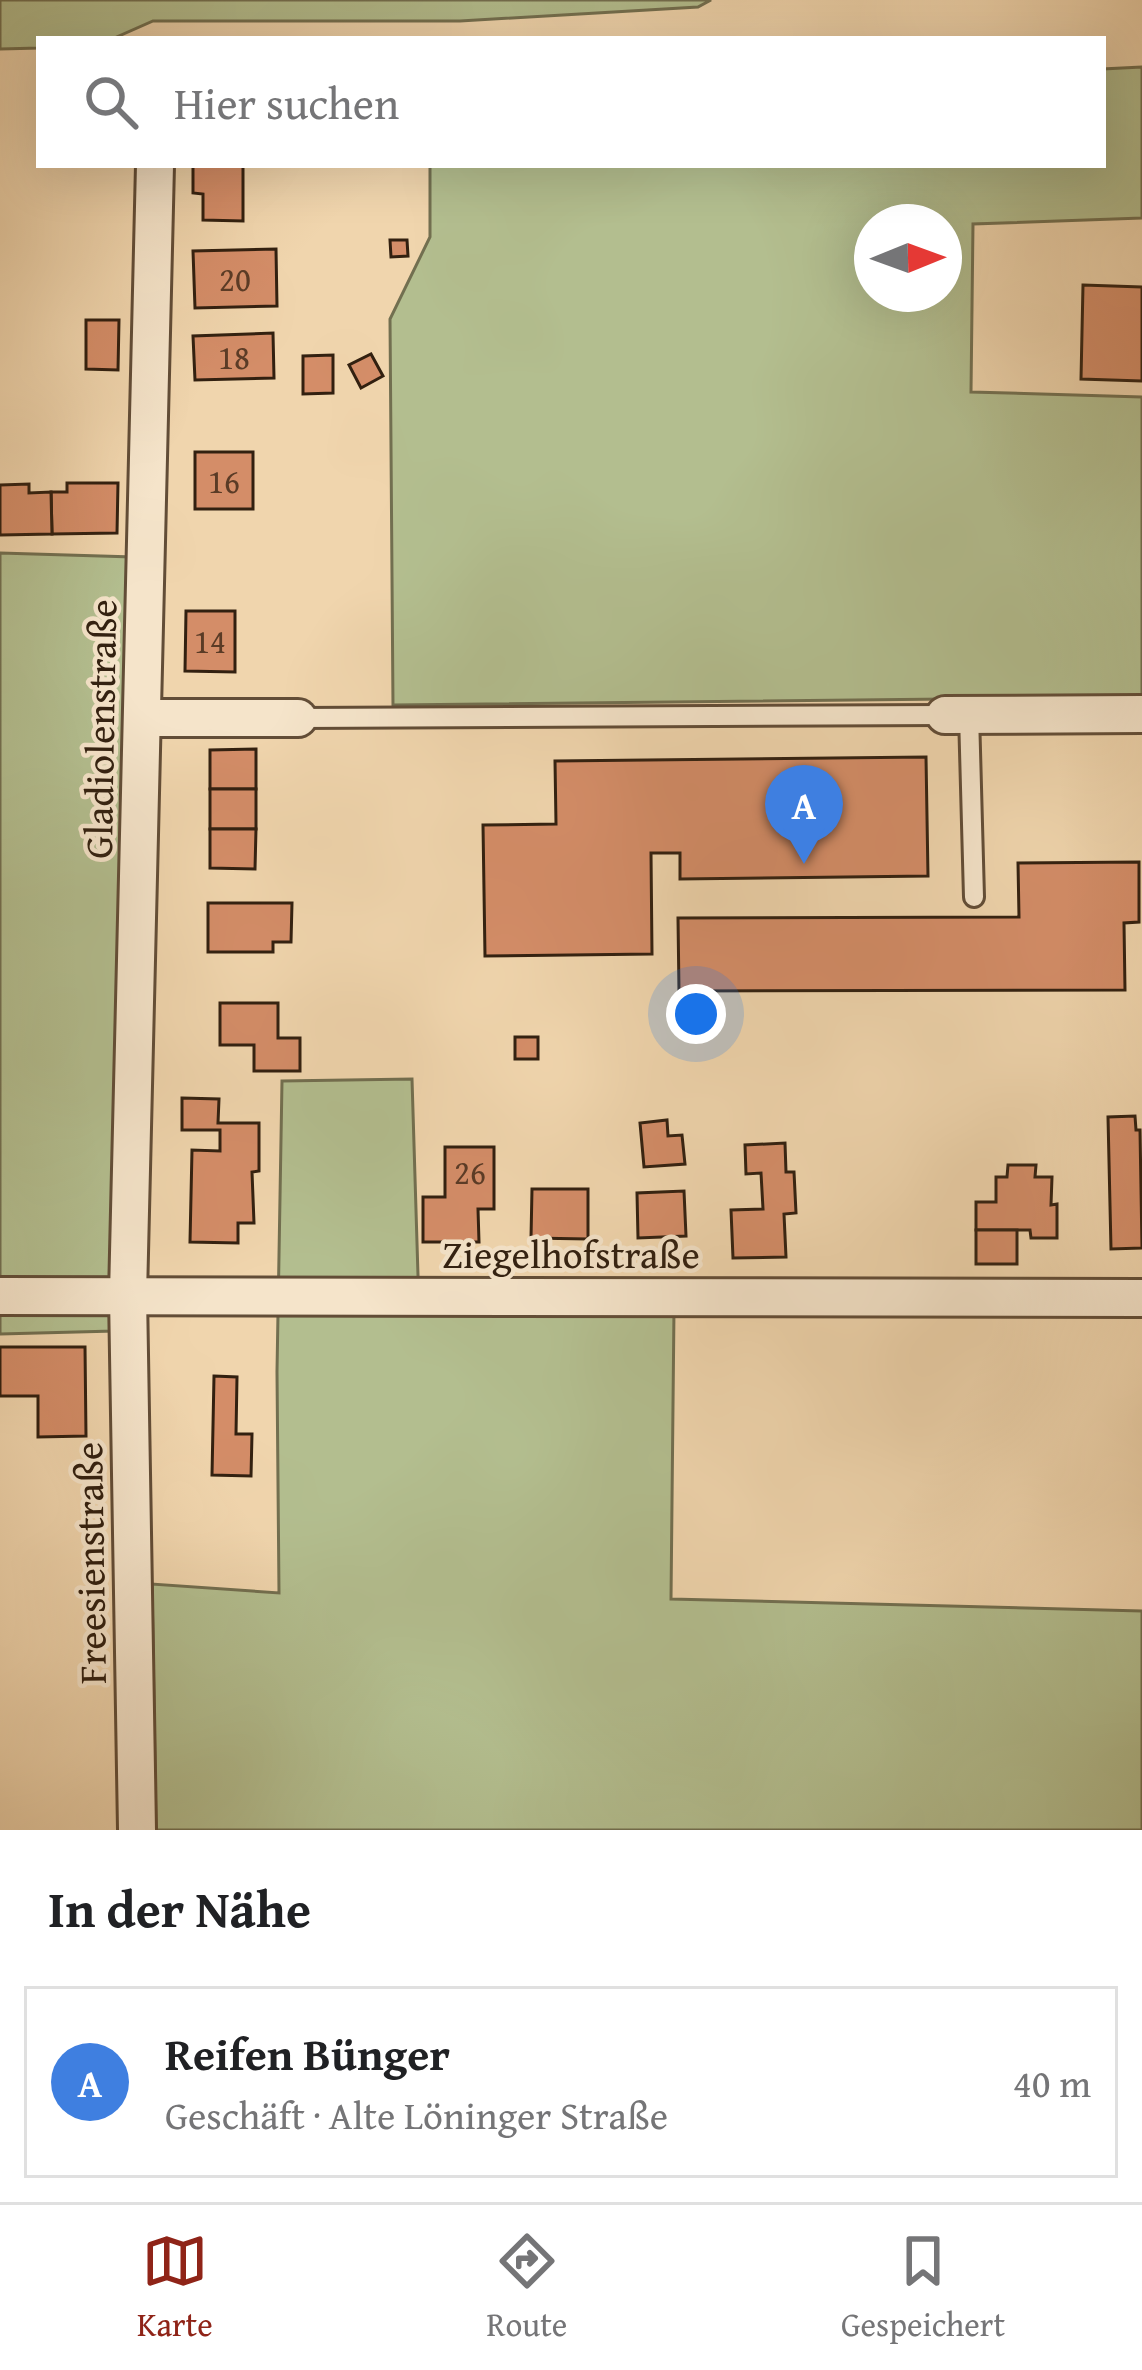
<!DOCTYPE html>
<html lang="de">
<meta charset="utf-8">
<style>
body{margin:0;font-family:"Gentium Book Plus",serif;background:#f2f2f2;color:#202124}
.compass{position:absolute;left:854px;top:204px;width:108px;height:108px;border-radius:50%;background:#fff;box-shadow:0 12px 48px #0002;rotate:89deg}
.you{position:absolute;left:696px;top:1014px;width:42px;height:42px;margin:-30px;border:9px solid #fff;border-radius:50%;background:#1a73e8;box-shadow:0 0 0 18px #1a73e833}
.badge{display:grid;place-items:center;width:78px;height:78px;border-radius:50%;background:#8f2418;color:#fff;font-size:39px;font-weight:700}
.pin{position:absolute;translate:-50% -99px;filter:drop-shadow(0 3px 6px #0008)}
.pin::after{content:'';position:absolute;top:63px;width:42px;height:36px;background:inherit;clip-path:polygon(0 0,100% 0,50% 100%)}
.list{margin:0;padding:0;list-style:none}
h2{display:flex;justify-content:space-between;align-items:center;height:156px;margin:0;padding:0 48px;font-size:51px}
h2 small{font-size:39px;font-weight:400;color:#757577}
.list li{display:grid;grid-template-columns:78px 1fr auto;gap:36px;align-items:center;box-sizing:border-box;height:192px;margin:0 24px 24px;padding:0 24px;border:3px solid #e0e0e0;border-radius:0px}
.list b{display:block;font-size:45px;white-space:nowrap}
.list p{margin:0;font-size:39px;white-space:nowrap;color:#757577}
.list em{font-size:39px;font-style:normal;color:#757577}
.icon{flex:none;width:66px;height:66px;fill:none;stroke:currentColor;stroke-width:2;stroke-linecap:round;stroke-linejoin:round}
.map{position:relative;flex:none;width:1142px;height:1830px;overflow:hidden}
.search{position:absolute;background:#fff;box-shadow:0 12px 48px #0002;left:36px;right:36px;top:36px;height:132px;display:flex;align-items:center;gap:30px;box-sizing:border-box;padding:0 42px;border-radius:0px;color:#757577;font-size:45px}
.sheet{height:372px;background:#fff}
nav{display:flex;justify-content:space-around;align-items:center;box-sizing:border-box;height:168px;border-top:3px solid #e0e0e0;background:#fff;font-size:33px;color:#757577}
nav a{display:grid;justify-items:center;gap:6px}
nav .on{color:#8f2418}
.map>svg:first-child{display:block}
.green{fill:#b3be8f;stroke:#726f50;stroke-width:3;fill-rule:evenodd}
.building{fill:#d48d68;stroke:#322010;stroke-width:3}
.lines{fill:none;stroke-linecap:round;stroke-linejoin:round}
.lane-casing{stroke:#624d37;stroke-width:24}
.street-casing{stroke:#624d37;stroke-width:42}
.lane{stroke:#f5e4ca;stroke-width:18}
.street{stroke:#f5e4ca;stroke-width:36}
.labels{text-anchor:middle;stroke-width:9;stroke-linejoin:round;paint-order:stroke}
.number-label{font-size:33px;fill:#5a3b26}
.street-label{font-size:39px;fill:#322010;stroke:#f5e4ca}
</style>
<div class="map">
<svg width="1142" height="1830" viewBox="0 0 1142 1830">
<rect width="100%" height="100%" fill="#f0d5ad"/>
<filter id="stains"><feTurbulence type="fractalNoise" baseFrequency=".00167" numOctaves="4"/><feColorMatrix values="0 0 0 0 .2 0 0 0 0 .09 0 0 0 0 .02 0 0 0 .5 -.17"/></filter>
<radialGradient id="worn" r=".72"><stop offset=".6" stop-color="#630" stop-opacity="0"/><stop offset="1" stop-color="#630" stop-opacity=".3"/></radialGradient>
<g class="green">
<polygon points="0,0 711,0 698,7 460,21 153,21 112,39 39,39 39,48 0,49"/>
<path d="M1142,67V218L973,224L971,392L1142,397V697L393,705L390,319L430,237V165H1103V69ZM872,222H944V294H872Z"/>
<polygon points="0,553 133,557 114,1331 0,1334"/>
<polygon points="412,1079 419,1308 674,1309 671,1599 1142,1611 1142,1830 156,1830 152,1584 279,1593 277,1372 282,1081"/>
</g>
<g class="building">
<polygon points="193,165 243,165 243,221 203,220 203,194 193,193"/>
<polygon points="390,240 407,240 408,256 391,257"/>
<polygon points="276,249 277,306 195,308 193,251"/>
<polygon points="1083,285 1142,287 1142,381 1081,379"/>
<polygon points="86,320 119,320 118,370 86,369"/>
<polygon points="273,333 274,378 195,380 193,336"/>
<polygon points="371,354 383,376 361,388 349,365"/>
<polygon points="333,355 333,393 303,394 303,356"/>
<rect x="195" y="452" width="58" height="57"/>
<polygon points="67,483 118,483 117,533 52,534 51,492 67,492"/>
<polygon points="29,484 29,493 51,492 52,534 0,535 0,485"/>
<polygon points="186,611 235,611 235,672 185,671"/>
<polygon points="256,749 256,789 210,789 210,750"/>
<polygon points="926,757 928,876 680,879 680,853 651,853 652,954 485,956 483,825 556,824 555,761"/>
<rect x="210" y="789" width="46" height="40"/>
<polygon points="210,829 256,829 255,869 210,868"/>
<polygon points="1139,862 1139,922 1124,923 1125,990 679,991 678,918 1019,917 1018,863"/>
<polygon points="208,903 292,903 291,942 273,942 273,952 208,952"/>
<polygon points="220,1003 278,1003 278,1038 300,1038 300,1071 254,1071 254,1045 220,1045"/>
<rect x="515" y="1037" width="23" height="22"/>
<polygon points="182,1098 219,1099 218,1123 259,1123 259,1171 252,1172 254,1223 238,1223 238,1243 190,1242 192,1150 220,1151 220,1130 182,1130"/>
<polygon points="1135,1116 1136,1130 1140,1130 1142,1248 1111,1249 1108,1117"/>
<polygon points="667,1120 668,1136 682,1135 685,1164 644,1167 640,1123"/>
<polygon points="785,1143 786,1172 794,1172 796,1213 784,1214 786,1257 733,1258 731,1210 763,1209 761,1173 746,1174 745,1145"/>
<polygon points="445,1147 494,1147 494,1209 478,1209 479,1242 423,1242 423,1197 445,1197"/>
<polygon points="1008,1165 1036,1165 1035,1177 1052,1177 1051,1205 1057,1204 1057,1238 1031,1238 1030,1230 976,1230 976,1202 996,1202 996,1177 1007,1177"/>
<polygon points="532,1189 588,1189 588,1239 531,1238"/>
<polygon points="684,1191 686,1236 638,1238 637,1193"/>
<rect x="976" y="1230" width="41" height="34"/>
<polygon points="0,1347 85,1347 86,1436 38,1437 38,1396 0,1396"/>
<polygon points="214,1376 237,1377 236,1434 252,1434 251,1476 212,1475"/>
</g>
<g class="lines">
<g class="lane-casing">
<g id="lane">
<polyline points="969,714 974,897"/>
<polyline points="298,718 945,715"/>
</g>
</g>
<g class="street-casing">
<g id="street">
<polyline points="945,715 1142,714"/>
<polyline points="142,718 298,718"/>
<polyline points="0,1296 1142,1298"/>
<polyline points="137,1830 128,1295 155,165"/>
</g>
</g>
<use href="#lane" class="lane"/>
<use href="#street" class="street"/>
</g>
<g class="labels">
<g class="number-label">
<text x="235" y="291">20</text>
<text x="234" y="369">18</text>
<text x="224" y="493">16</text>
<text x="210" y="653">14</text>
<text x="470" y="1184">26</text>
</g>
<g class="street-label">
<text transform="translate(100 729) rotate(-89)" y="14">Gladiolenstraße</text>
<text x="571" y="1268">Ziegelhofstraße</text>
<text transform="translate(90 1563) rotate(-91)" y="14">Freesienstraße</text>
</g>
</g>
<rect width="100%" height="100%" filter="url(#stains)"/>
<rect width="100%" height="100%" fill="url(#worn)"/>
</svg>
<svg class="compass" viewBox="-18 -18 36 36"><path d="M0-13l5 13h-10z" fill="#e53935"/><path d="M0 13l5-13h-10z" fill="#757577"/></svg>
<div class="you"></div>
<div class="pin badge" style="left:804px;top:864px;background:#3f7fe0">A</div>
<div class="search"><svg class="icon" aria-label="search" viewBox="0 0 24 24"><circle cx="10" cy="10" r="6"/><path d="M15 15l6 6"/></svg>Hier suchen</div>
</div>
<section class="sheet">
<h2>In der Nähe<small></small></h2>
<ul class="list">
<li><span class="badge" style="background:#3f7fe0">A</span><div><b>Reifen Bünger</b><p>Geschäft · Alte Löninger Straße</p></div><em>40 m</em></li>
</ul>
</section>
<nav>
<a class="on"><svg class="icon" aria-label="map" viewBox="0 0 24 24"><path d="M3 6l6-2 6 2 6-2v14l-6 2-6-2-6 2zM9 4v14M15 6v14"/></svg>Karte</a>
<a><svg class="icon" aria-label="directions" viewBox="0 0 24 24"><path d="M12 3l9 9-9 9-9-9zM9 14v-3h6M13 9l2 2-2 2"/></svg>Route</a>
<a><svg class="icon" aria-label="saved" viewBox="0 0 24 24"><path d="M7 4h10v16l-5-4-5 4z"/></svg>Gespeichert</a>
</nav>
